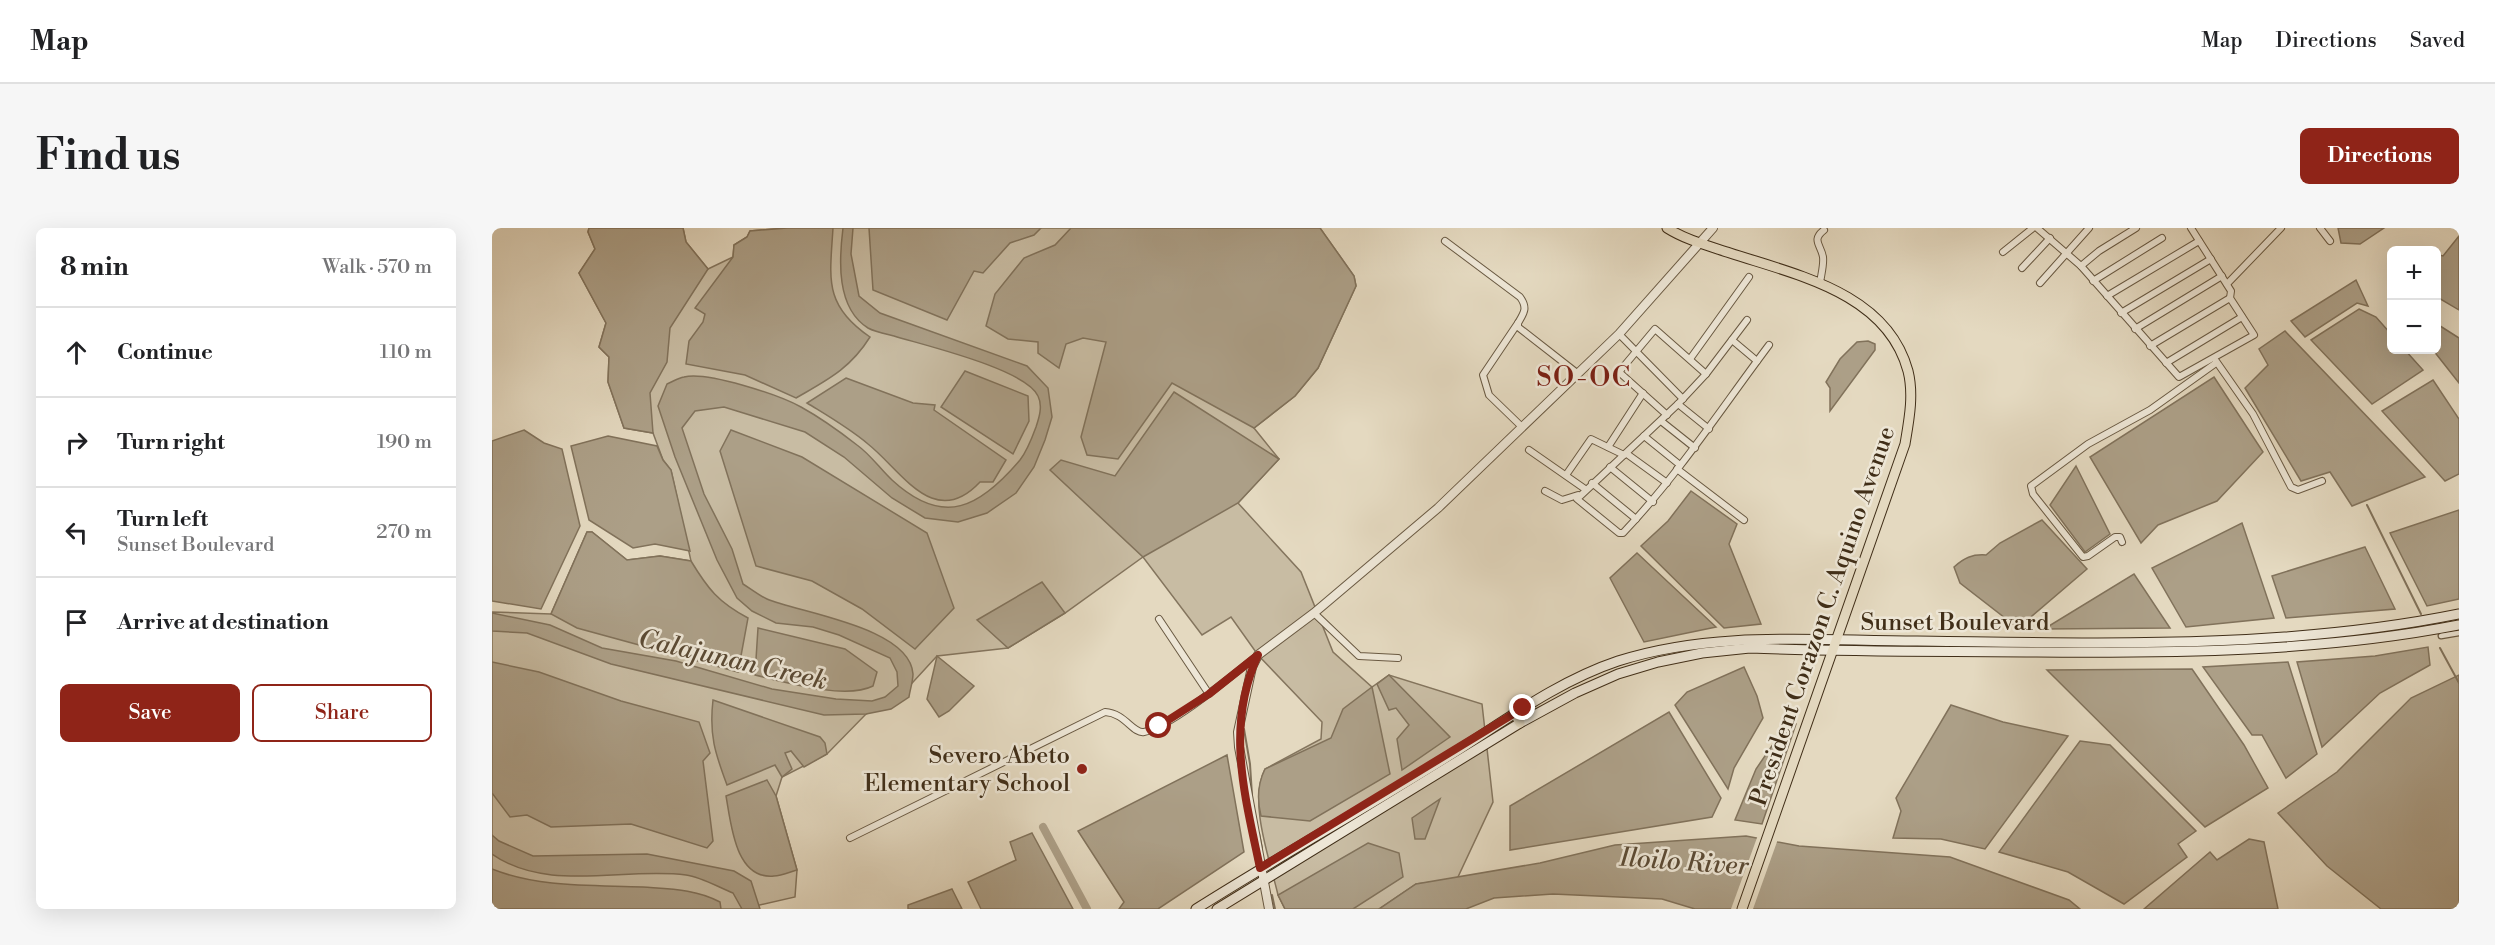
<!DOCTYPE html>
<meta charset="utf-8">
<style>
body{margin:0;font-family:"Libre Bodoni",serif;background:#f6f6f6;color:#202124}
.controls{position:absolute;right:18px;top:18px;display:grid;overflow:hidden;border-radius:9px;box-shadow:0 6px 24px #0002}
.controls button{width:54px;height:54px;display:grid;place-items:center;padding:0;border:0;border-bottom:2px solid #e0e0e0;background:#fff;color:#202124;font:30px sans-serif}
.stop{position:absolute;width:18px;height:18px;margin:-14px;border:4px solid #8f2418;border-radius:50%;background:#fff}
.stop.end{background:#8f2418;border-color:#fff;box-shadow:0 2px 6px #0008}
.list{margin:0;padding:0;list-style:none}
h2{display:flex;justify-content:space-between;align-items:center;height:78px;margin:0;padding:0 24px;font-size:26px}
h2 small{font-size:20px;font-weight:400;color:#757577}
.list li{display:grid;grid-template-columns:39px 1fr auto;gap:18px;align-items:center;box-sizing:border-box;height:90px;padding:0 24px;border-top:2px solid #e0e0e0}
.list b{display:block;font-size:22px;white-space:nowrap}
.list p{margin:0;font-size:20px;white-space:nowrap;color:#757577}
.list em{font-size:20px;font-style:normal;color:#757577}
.actions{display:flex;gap:12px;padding:18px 24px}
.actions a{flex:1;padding:14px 0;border:2px solid #8f2418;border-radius:9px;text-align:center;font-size:21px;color:#8f2418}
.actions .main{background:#8f2418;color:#fff}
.icon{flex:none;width:33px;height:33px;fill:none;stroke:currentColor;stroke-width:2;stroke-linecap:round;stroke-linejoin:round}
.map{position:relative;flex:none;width:1967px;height:681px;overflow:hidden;border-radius:9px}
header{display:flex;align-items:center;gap:36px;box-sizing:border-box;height:84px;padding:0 30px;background:#fff;border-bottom:2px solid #e0e0e0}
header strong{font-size:28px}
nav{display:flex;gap:33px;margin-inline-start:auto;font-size:21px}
.intro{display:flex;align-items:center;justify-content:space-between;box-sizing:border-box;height:144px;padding:0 36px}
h1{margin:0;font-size:42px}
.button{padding:15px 27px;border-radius:9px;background:#8f2418;color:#fff;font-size:21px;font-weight:700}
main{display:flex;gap:36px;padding:0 36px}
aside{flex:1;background:#fff;border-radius:9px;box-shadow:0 6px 24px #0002}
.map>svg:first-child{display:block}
.green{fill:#c8bca3;stroke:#84755e;stroke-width:1.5}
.water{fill:#ac9f87;stroke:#81725b;stroke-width:1.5}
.pier{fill:#e4d9c0}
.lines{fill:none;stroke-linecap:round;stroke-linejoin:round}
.stream{stroke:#81725b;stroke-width:2}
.canal{stroke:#ac9f87;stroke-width:8}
.pedestrian-casing{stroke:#695942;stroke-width:7}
.minor-casing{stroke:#695942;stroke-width:8}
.tertiary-casing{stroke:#695942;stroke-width:10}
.secondary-casing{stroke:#402e18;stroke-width:11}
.primary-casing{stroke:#402e18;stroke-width:11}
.pedestrian{stroke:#ede6d6;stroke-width:4.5}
.minor{stroke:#ede6d6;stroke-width:6}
.tertiary{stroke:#ede6d6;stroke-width:8}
.secondary{stroke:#ede6d6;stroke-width:9}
.primary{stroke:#e4d9c0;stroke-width:9}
.route{stroke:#8f2418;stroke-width:8}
.poi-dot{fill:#8f2418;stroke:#ede6d6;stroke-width:2}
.labels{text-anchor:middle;stroke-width:5;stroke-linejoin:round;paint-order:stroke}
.street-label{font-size:24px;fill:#402e18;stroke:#ede6d6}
.poi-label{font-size:24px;fill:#402e18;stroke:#ede6d6;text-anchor:end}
.water-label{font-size:26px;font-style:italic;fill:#5b4a34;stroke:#ede6d6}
.quarter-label{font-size:27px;letter-spacing:1.5px;fill:#7a1f14;stroke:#ede6d6}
</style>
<header>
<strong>Map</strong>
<nav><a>Map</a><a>Directions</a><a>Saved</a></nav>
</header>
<div class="intro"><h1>Find us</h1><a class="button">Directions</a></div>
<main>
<aside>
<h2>8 min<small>Walk · 570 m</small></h2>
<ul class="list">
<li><svg class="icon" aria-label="ahead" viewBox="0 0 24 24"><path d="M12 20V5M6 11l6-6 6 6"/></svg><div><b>Continue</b></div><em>110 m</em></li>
<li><svg class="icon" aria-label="right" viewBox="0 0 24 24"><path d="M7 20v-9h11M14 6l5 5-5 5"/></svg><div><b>Turn right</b></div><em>190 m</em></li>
<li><svg class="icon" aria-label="left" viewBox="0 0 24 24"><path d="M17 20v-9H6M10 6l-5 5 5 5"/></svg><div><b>Turn left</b><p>Sunset Boulevard</p></div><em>270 m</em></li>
<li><svg class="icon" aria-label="arrive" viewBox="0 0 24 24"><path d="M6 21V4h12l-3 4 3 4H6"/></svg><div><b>Arrive at destination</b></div></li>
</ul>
<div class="actions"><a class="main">Save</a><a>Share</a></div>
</aside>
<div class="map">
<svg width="1967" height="681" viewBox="0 0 1967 681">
<rect width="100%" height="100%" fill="#e4d9c0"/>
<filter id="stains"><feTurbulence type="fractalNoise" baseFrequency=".00333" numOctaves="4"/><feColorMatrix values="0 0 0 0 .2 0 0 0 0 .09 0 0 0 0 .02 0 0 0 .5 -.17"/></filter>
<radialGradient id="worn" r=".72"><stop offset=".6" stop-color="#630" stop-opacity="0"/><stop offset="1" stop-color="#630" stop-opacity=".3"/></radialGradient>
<path class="green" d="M97,0H191L194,14L216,41L241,29L242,17L255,9L258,3L295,0H828L862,48L864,58L826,140L803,168L762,200L787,231L746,275L809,344L841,424L880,459L897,447L990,476L1001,574L965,651L924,656L887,681H793L786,667C778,632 756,574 773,541L829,511L830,494L766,427L739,389L710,407L651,329L573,385L516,420L445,428L411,465L374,486L335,526L290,549L284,568L305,642L303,669L250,681H0V384L59,386L95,304H100L135,332L168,328L199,333L179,242L171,232L161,205L132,200L116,154L117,129L107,119L114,95L87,45L103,21L96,4Z"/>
<g class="water">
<polygon points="97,0 191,0 194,14 216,41 178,100 175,134 158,165 161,205 132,200 116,154 117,129 107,119 114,95 87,45 103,21 96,4"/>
<path d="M295,0H341C338,50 331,77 378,109C358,141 335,152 304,170L253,147L194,136L197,113L211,94L213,86L203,80L241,29L242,17L255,9L258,3Z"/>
<path d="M351,0H361L359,26L367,68L388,85L535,138L556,160L560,189L553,212L542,239L524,265L495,285L466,294L433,290L400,270L352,229L313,204L232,179L203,183L190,200L212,266L240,321L251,356C259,361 266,367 275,371C308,385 418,399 421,446C421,453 418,462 417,469L399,481L374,486L332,487L119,436L35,405L0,403V385L58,397L110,420L184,433L280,461L344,471L380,473L393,469L406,458L405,444L398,430L347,407L321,399L284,395L260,383L245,370L225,332L183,229L166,178L175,156C180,154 186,150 192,149C215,143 287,167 309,179C329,190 347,203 365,217C379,227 388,241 400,252C452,300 488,279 528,232C535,223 540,210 544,199C547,190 551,178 546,168C534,141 431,117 402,108C394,106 383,104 376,100C344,80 347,32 351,0Z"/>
<polygon points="377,0 549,0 542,7 518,15 491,45 482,43 455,92 381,62"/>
<polygon points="579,0 828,0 862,48 864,58 826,140 803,168 762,200 680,155 626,231 595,227 589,209 614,114 591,110 574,116 567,140 546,125 546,114 516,111 494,98 503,66 532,30 563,17"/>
<polygon points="1846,0 1892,0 1868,16 1849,15"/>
<polygon points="1967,8 1967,82 1945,69 1944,26 1951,28"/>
<polygon points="1864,52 1876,78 1865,75 1813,109 1799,93"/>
<polygon points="1867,81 1884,89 1899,106 1900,122 1913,122 1931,142 1880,176 1819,112"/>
<polygon points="1945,96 1967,110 1967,155 1941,122 1944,122"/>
<polygon points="1793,103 1933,249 1860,278 1838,244 1809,253 1753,160 1776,137 1767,121"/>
<polygon points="1376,113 1383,116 1383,122 1338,183 1338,160 1334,154 1348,131 1365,114"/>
<polygon points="473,143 536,168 537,193 521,226 449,179"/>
<polygon points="1722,149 1771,224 1725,273 1666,297 1649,315 1598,229"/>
<path d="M354,150L421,175L443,177L442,182L514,232L501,254H488C442,303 410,243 376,216C357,200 336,188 315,175Z"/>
<polygon points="1941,152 1967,191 1967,246 1953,253 1890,183"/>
<polygon points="682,164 787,231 746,275 651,329 558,242 569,232 623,248"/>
<polygon points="32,202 52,215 70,221 88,298 49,381 0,373 0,213"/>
<polygon points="239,202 310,229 435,305 462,380 423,421 370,381 320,353 264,338 228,223"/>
<polygon points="116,208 165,218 171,232 179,242 198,323 163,316 141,320 97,292 79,218"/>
<polygon points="1584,238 1618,306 1593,324 1558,277"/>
<polygon points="1199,263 1245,296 1237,316 1269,396 1232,400 1149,318 1176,293"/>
<polygon points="1967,282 1967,371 1935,378 1898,305"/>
<path d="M1550,292L1595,341L1526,400L1468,355L1462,339C1472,330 1480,326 1494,327L1508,315Z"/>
<polygon points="1750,295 1782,390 1694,399 1660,340"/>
<path d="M95,304H100L135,332L168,328L199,333C216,361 226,374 256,390L246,444L85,400L59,386Z"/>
<polygon points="1873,319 1903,381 1794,390 1780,348"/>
<polygon points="1145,325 1224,399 1152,414 1118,350"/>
<polygon points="1642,346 1678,400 1552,401"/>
<polygon points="550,354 573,385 516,420 485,392"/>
<path d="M266,400L353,421L385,444L381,458C353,472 293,454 263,447Z"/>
<polygon points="1936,419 1938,437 1888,465 1830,519 1805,434 1883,428"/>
<polygon points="445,428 482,458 457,483 447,489 435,471"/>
<polygon points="0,434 47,444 129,473 207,494 218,525 211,533 221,613 215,620 139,596 59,599 35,587 18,589 0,565"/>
<polygon points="1796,434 1825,526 1794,550 1770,507 1760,507 1711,439"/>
<polygon points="1252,439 1265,468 1271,490 1242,540 1236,561 1183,477 1195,464"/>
<polygon points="1700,441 1752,517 1776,560 1713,599 1555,442"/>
<polygon points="897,447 958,509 910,542 905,511 917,497 904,480 897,482 885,456"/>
<polygon points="1967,447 1967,681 1889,681 1835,638 1786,585 1845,544 1919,470"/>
<path d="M880,459L898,546L818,593L769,588C765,572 765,557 773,541L839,510L851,481Z"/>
<path d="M221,472L328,509L333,515L335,526L312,539L299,523L293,525L300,541L290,549L283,537L235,557C223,525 217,507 221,472Z"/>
<polygon points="1459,477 1511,494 1576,508 1493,621 1449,611 1401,610 1409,583 1404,570"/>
<polygon points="1177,484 1229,570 1220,589 1018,622 1018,578"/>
<polygon points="1297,493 1304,496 1270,596 1243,592 1264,541"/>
<polygon points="1588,513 1618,517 1704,603 1686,616 1695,629 1632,676 1576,644 1507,624"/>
<polygon points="735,527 752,624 666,681 627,681 632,674 586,603"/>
<path d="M275,552L284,568L305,642C298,644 289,648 282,648C243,652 239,595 234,568Z"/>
<polygon points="948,571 933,611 923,611 920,590"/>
<polygon points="540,605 581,681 489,681 476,654 524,632 518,614"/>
<path d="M0,607L7,613L41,628L155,626L242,643L259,653L268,681H250L241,665C226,659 209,649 194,647C131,639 55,665 0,626Z"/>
<polygon points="1254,608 1307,618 1458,629 1577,672 1588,681 1203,681 1170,671 1061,666 1002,670 974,681 887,681 924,656 1048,635 1123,617"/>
<polygon points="1757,611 1772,614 1786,681 1652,681 1718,624 1725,632"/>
<polygon points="876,615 907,625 911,649 861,681 793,681 786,667"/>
<path d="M0,641C47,660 101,657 151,659C178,661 204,661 228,674L229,681H0Z"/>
<polygon points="460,661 470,681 416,681 416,677"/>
</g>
<polygon class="pier" points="1266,607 1286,611 1261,681 1239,681"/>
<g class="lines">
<g class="stream">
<polyline points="1875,277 1929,386"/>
<polyline points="1948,420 1967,455"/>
<polyline points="752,501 758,536 760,567"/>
<polyline points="767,605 770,620"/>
<polyline points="780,667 783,681"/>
</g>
<polyline class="canal" points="551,599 595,681"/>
<g class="pedestrian-casing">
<polyline id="pedestrian" points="1949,408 1967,405"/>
</g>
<g class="minor-casing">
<g id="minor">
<polyline points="1545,0 1589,38 1687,149 1762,107 1738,70 1739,63 1699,0"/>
<polyline points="1828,0 1838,13"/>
<path d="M953,13L1028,69C1036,80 1032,85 1026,95V99L1085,145"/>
<polyline points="1511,24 1541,0"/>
<polyline points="1589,38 1607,23 1644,0"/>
<polyline points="1530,40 1558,10"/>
<polyline points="1601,53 1670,10"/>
<path d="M1328,55C1329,47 1332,37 1331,29C1329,17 1319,12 1332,2"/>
<polyline points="1548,55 1597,0"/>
<polyline points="1735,56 1789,0"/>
<polyline points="1615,68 1707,13"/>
<polyline points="1629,85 1719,31"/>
<path d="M1255,92L1214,146L1186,176L1085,271L1127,305H1131C1186,247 1229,181 1277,117"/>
<polyline points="1026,95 991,147 997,167 1029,198"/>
<polyline points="1643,101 1730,48"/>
<polyline points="1127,106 1191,171"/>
<polyline points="1240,112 1265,133"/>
<polyline points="1658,118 1738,70"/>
<polyline points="1198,131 1257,49"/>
<polyline points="1724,133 1761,186 1799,259 1806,262 1830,253"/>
<polyline points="1674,135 1750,89"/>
<polyline points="1186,176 1217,201"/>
<polyline points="1175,187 1127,144 1163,101 1214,146"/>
<polyline points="1169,193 1203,220"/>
<polyline points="1152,208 1188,237"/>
<polyline points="1116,219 1151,165"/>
<polyline points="1037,222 1093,261"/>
<polyline points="1135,226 1175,255"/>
<polyline points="1118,239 1161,274"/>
<polyline points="1185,241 1252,292"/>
<polyline points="1074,247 1099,211 1132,227"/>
<polyline points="1100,255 1144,291"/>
<polyline points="1053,263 1070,272 1086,267"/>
<polyline points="1630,314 1628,309 1623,309 1596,328 1591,329 1541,266 1539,258 1596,216 1658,182 1724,135"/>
<polyline points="822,385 867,428 906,430"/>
<polyline points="667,391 717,466"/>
<path d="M358,610L613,484C633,485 641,506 652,504C679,499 742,446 765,428"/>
</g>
</g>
<g class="tertiary-casing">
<polyline id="tertiary" points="777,681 747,519 746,504 760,439 766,427 822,385 946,280 1127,106 1221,0"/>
</g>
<g class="secondary-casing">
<g id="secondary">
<path d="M704,681C791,626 881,576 968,521C1018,489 1069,452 1126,433C1223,402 1325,413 1425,413C1605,415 1790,422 1967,386"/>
<path d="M725,681L1028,495L1083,465L1126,446L1166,434L1210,425L1258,420C1354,424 1449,423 1545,424C1686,425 1828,424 1967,397"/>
</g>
</g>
<g class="primary-casing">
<g id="primary">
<path d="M1175,0C1194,12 1217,18 1238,25C1305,47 1395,65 1416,143C1422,167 1417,192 1413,216L1250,681"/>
<polyline points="1022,484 1028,495"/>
</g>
</g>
<use href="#pedestrian" class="pedestrian"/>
<use href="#minor" class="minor"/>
<use href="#tertiary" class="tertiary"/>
<use href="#secondary" class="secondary"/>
<use href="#primary" class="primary"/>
</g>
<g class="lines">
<path class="route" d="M667,498L717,466L766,427C733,499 753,568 768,640L1031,480"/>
</g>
<circle class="poi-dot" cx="590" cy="541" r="6"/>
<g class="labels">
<g class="street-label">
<text transform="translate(1330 388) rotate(-71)" y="8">President Corazon C. Aquino Avenue</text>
<text x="1463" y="402">Sunset Boulevard</text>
</g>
<g class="poi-label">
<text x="578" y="535">Severo Abeto<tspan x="578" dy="28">Elementary School</tspan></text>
</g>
<g class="water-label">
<text transform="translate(241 431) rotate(13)" y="9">Calajunan Creek</text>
<text transform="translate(1192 633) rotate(4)" y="9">Iloilo River</text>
</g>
<g class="quarter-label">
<text x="1092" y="158">SO-OC</text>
</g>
</g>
<rect width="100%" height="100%" filter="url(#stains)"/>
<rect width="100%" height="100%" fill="url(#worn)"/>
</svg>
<div class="controls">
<button>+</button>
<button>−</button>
</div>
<div class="stop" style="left:667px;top:498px"></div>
<div class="stop end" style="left:1031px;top:480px"></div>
</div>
</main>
